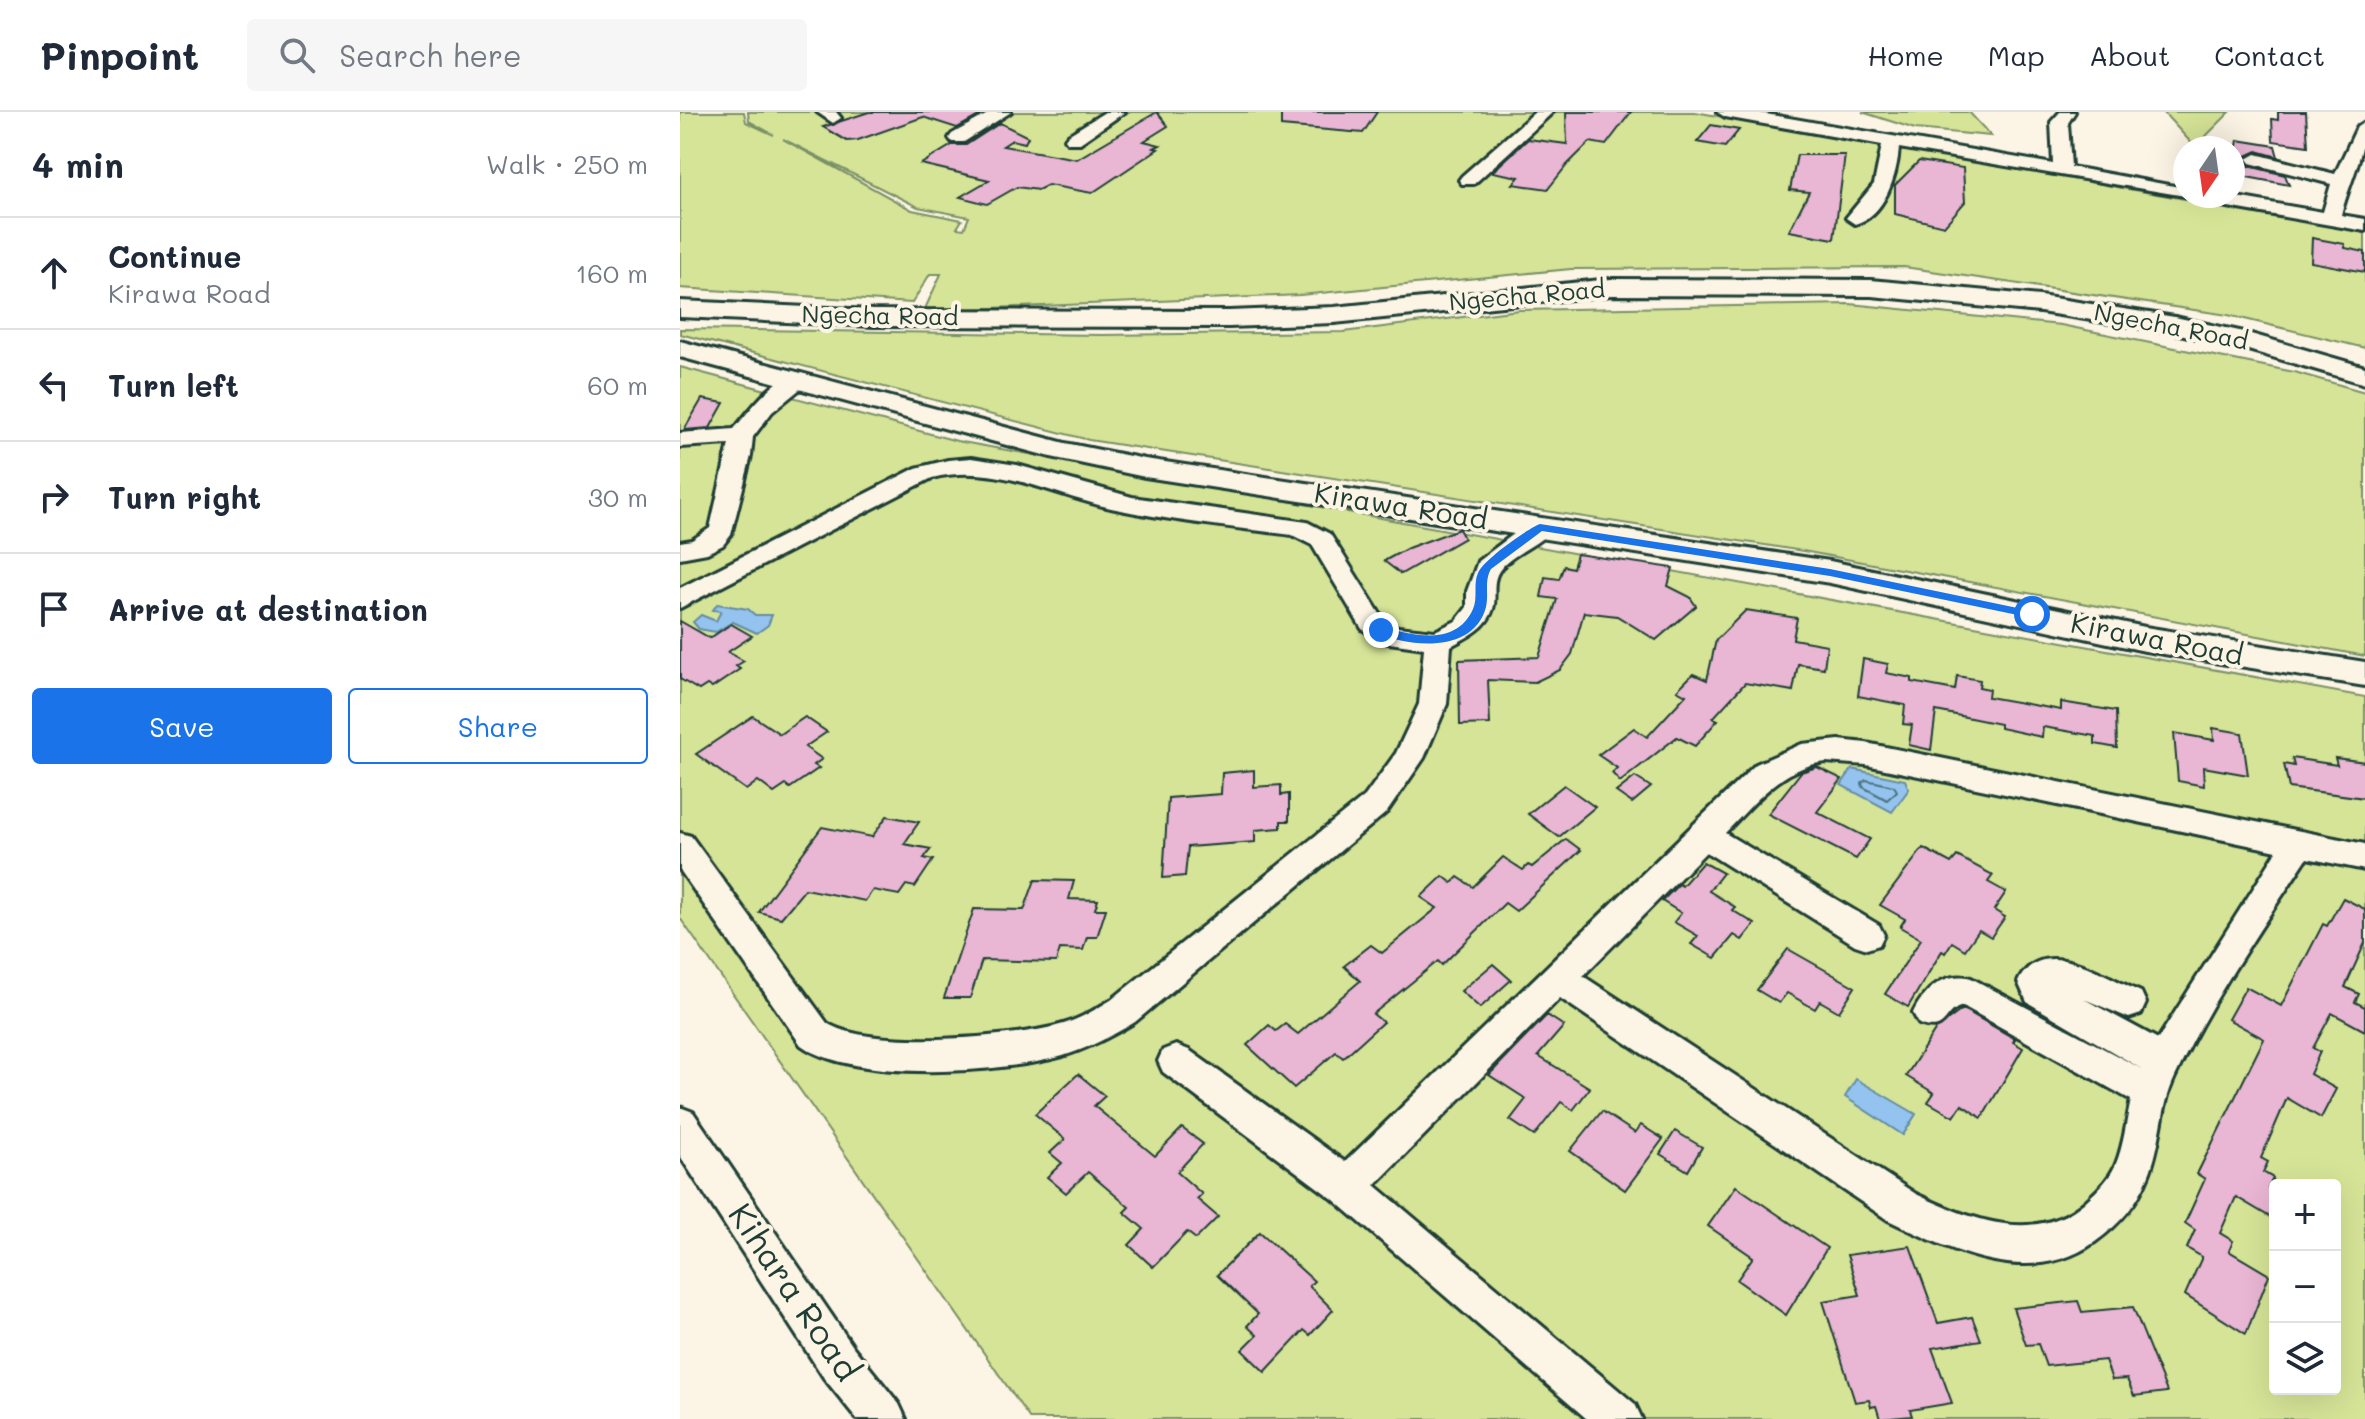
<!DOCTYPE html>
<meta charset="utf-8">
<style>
body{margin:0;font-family:Mali,sans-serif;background:#f6f6f7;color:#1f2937}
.controls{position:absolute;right:24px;bottom:24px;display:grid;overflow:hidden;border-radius:8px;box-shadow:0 8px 32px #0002}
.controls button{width:72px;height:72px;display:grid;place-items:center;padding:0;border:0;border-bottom:2px solid #e0e1e3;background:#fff;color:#1f2937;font:40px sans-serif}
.compass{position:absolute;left:1493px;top:24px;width:72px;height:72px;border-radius:50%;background:#fff;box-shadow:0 8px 32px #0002;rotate:193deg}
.stop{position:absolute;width:24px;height:24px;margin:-18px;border:6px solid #1a73e8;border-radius:50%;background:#fff}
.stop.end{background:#1a73e8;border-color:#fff;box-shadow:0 2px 8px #0008}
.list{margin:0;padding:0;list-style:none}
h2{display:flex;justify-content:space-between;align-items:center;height:104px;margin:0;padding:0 32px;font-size:34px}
h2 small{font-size:26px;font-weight:400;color:#747a83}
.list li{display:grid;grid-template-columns:52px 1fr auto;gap:24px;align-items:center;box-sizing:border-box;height:112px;padding:0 32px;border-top:2px solid #e0e1e3}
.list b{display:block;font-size:30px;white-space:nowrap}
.list p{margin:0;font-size:26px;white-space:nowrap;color:#747a83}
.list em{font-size:26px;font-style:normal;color:#747a83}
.actions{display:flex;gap:16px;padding:24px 32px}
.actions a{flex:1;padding:18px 0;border:2px solid #1a73e8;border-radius:8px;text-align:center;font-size:28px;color:#1a73e8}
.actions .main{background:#1a73e8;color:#fff}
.icon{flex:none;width:44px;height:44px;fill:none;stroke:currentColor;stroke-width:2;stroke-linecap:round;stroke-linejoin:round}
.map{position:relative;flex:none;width:1685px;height:1307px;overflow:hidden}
header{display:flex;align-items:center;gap:48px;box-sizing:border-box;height:112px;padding:0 40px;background:#fff;border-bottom:2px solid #e0e1e3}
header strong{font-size:38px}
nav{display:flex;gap:44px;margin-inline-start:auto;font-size:28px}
.search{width:560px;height:72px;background:#f6f6f7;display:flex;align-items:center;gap:20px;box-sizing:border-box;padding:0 28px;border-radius:8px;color:#747a83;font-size:30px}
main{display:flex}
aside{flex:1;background:#fff}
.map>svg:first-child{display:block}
.green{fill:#d6e497;stroke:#7a9066;stroke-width:2;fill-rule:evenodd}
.water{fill:#93c3ee;stroke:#658da4;stroke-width:2}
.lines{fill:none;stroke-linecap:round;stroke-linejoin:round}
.shore{stroke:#4d737e;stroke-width:2}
.building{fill:#e9b6d4;stroke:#1f3d34;stroke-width:2}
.minor-casing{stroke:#1f3d34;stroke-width:6}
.major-casing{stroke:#1f3d34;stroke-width:6}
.minor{fill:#fcf5e5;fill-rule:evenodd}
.major{fill:#fcf5e5;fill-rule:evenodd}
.route{fill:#1a73e8}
.labels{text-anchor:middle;stroke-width:8;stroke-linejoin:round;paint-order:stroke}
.far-street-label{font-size:24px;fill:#1f3d34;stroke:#fcf5e5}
.street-label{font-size:28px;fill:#1f3d34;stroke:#fcf5e5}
.near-street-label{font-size:34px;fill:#1f3d34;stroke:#fcf5e5}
</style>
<header>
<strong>Pinpoint</strong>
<div class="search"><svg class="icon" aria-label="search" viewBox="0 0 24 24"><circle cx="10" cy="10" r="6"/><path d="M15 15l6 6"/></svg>Search here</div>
<nav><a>Home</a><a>Map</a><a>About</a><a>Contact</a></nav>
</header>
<main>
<aside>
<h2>4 min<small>Walk · 250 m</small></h2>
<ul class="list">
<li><svg class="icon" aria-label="ahead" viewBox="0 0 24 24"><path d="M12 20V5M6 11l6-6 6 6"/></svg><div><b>Continue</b><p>Kirawa Road</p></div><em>160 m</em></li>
<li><svg class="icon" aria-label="left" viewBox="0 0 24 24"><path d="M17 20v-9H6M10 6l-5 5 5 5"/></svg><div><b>Turn left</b></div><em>60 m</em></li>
<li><svg class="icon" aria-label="right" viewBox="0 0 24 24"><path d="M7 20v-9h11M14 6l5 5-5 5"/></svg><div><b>Turn right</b></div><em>30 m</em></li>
<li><svg class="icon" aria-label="arrive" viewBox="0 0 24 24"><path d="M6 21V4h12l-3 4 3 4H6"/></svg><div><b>Arrive at destination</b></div></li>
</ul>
<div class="actions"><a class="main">Save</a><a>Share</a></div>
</aside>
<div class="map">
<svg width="1685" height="1307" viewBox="0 0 1685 1307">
<rect width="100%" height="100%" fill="#fcf5e5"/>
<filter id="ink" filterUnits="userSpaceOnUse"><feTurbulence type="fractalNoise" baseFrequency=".0125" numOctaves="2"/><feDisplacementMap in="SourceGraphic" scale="16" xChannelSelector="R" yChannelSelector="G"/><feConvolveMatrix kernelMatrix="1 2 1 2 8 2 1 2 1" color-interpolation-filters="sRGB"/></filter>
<g filter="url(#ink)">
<g class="green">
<path d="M0,0H64L66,10L94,23L69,9L68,0H1015L1685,119V236L1548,203L1224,155L891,157L620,183L244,199L261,162H250L232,191L0,176ZM103,27L238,95L289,105L284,117L277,116L282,108L232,98Z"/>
<polygon points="1182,0 1289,0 1311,24 1235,17"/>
<polygon points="1483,0 1550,0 1515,35"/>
<polygon points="1170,192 1381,213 1614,260 1685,280 1685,544 1123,439 409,328 0,222 0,217 422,223 663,220 839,198"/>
<path d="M0,255L277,329L1685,585V1307H350L0,806ZM1595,1073H1655V1277H1595Z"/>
</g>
<g class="water">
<polygon points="37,492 68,497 75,503 92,503 88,513 77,521 53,510 36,520 19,517 13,510 21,503 36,509 41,499 33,498"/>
<polygon points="1172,657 1225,668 1229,677 1212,700 1161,673"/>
<polygon points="1176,967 1236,1002 1223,1023 1165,985"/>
</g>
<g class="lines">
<polygon class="shore" points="1186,668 1214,674 1217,679 1207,688 1183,675 1182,671"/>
</g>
<g class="building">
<polygon points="189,0 299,0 302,2 277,16 243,5 178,28 167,29 143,15"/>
<polygon points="477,0 488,14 464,29 480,33 474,36 478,37 412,81 368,73 358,78 337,75 307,92 280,85 309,68 241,52 272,33 286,33 320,11 348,25 345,31 332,28 323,34 397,47"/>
<polygon points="601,0 697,0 683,21 601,14"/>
<polygon points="886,0 951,0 926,33 910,30 887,53 868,77 833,72 839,65 812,60 848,27 887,32"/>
<polygon points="1598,0 1626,0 1628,34 1593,29 1592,7 1598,8"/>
<polygon points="1031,13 1059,18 1045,35 1017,30"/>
<polygon points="1558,28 1595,34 1598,45 1577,39 1566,44 1565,49 1569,54 1605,63 1609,73 1567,65 1553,58"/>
<polygon points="1117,43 1165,43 1154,127 1109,119 1129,80 1110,78"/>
<polygon points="1239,49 1283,56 1285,90 1264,114 1215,102 1215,73"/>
<polygon points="1632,126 1665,132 1665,136 1685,140 1685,160 1631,150"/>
<polygon points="22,287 44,291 30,316 4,318"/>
<polygon points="779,417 784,426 721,462 704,449 728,436"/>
<polygon points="897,442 993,456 988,474 1010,485 1016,494 976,528 937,504 904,500 892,542 880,558 855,570 808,568 810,612 780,613 779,548 859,545 877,487 861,485 865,465 879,467 884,454 893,456"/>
<polygon points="1066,498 1117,506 1113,527 1147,533 1144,556 1118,552 1113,579 1065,571 1033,606 1038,608 1015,634 997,625 940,670 932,661 937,656 918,643 954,616 967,625 1006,583 997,578 1013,562 1027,568 1036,528"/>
<polygon points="0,509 30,526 51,512 72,524 48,540 64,549 56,554 60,557 32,576 27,573 19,578 0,567"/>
<polygon points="1183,547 1208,552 1206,561 1232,566 1232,570 1275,578 1277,564 1300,568 1299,575 1309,577 1308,585 1381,598 1381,590 1436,599 1437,636 1415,632 1415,624 1363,615 1362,625 1320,616 1320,612 1256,599 1251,638 1229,633 1232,613 1223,612 1225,593 1178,584"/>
<polygon points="73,604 100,622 125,605 147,620 125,635 142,647 134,653 139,656 110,676 106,673 94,681 78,669 66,678 16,642"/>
<polygon points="1533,616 1562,621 1568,663 1523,655 1524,674 1498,669 1494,621 1534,628"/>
<polygon points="1612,646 1657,653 1655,646 1685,650 1685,686 1609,676 1604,652 1614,654"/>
<polygon points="1137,655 1162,667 1137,700 1190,727 1176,747 1088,702 1121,660"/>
<polygon points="574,658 574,675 601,673 601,683 609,682 609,709 601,709 601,716 575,718 575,730 508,735 505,764 483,766 488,686 541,682 542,661"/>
<polygon points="955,665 971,675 952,691 936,680"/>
<polygon points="884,673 915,695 879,725 848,702"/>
<polygon points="207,704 239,710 224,732 251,737 244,746 253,748 235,775 226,773 219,783 193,778 185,789 125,777 101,806 79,800 142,715 192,725"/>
<polygon points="886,727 901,738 836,799 825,791 762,853 758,849 693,902 703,910 663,946 656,940 614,976 567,933 589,913 596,919 605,912 618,922 680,869 664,854 691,833 702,841 757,796 741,785 763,764 772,771 778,765 793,775 823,745 843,758 848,753 852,755"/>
<polygon points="1243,736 1271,751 1277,744 1313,763 1308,770 1326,780 1314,798 1325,805 1311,825 1299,818 1285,838 1272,830 1265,841 1262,839 1228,895 1205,882 1241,827 1220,815 1225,807 1200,793"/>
<polygon points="1023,750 1043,761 1029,779 1055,795 1052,798 1075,812 1062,828 1054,823 1035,846 1011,832 1018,824 994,810 1001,801 982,789 999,772 1002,774"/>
<polygon points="355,768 394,769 389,787 418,788 415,797 426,797 417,825 407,825 403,838 380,837 376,850 302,848 290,886 264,886 294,797 344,798"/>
<polygon points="1663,786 1685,797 1685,831 1665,875 1679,882 1675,890 1685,895 1685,919 1652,901 1633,936 1640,940 1630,962 1656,977 1641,1006 1607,986 1581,1046 1588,1050 1583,1060 1593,1066 1588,1076 1595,1080 1595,1108 1556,1085 1540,1121 1553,1129 1549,1139 1589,1163 1566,1222 1505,1183 1522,1145 1507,1136 1515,1118 1505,1111 1525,1067 1517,1062 1584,927 1548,907 1566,875 1601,894 1643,812 1647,814"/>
<polygon points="1108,837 1175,875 1159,900 1140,889 1135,897 1107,881 1099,891 1077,878"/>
<polygon points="813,852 831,868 800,896 781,879"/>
<polygon points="1283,897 1335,927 1333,930 1343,936 1302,1006 1282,993 1274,1005 1248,990 1254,981 1226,964 1256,917"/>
<polygon points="867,903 884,914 858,944 910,976 893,998 881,990 854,1024 830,1008 846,987 809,963"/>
<polygon points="398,962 425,984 414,994 475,1044 502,1016 523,1032 497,1060 522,1082 517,1087 538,1105 516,1127 507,1120 473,1155 449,1133 464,1117 444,1100 449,1095 408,1060 386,1081 367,1065 382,1051 370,1041 385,1027 355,1002"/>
<polygon points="922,999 955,1021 961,1013 983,1027 945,1078 890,1039"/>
<polygon points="995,1019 1022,1035 1008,1059 980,1042"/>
<polygon points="1056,1074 1147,1136 1106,1203 1057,1168 1073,1145 1028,1114"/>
<polygon points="580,1120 634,1169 629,1174 653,1198 630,1223 624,1218 585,1260 562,1238 577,1223 567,1214 578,1202 537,1163"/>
<polygon points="1230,1134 1258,1211 1292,1205 1301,1228 1252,1236 1272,1291 1230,1298 1232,1304 1200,1307 1196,1294 1191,1295 1189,1288 1175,1290 1143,1189 1180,1183 1167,1143"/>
<polygon points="1398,1189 1402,1200 1453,1195 1487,1280 1454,1284 1447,1267 1432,1268 1425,1248 1366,1254 1358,1232 1346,1233 1333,1196"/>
</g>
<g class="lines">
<g class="minor-casing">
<g id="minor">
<polygon points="137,0 156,0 161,6 153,11"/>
<polygon points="311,0 331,0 284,30 272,30 269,26 272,22"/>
<polygon points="425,0 445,0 400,31 388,31 385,27 388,23"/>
<polygon points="855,0 873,0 794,72 782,72 779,68 782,64"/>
<path d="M1037,0H1074L1373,52L1371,10L1380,0H1395L1388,11L1391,55L1505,76V84H1551L1643,100L1651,72L1570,51L1567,47L1576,42L1655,62L1677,15L1685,10C1685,43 1669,71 1661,103L1685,107V119L1519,90L1511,85L1219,36C1217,63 1205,104 1175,112L1166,106L1194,72L1202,33L1045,5Z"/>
<path d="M117,261L128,268L125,273L92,300L73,325L71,344L51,423L43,433L27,441L0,446V430L12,428L30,416L49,332L0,335V321L54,317C70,298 91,268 117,261Z"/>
<path d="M291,346L337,353L452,385L627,410L650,422L702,505L718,515L755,519L776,509L787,495V479L798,449L851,409H869L873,415C860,434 831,441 819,459C811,471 817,485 813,497C807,516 788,525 771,534L767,592L744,646L707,700L455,910C432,924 409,936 383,944C321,961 175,971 121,933L0,758V721L11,724L147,911C186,938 333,926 380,913C399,908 414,898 431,888L685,684L716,641L739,592L744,536L702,530L682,517L632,433L612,423C551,415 490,409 431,396C371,383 315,350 252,366L0,496V476L236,356L268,348Z"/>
<path d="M1159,628L1186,631L1685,732V758L1627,746C1581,816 1531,888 1495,965C1480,996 1482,1033 1468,1065C1457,1093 1439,1113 1415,1130C1349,1177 1272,1139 1208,1108L880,886L695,1073L955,1292L962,1307H907L653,1087L483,960L478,949L483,938L496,933L509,938L665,1050L1076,652L1122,632ZM1146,650L1186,653L1597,739L1478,927L1404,887L1449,906L1461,902L1466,891L1461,880C1425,865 1362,820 1338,870L1347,890L1462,957L1291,866C1264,859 1244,878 1233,901L1239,912C1269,923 1262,899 1283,894L1451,988C1446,1009 1444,1034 1435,1054C1429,1067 1418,1078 1408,1087C1358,1135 1290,1107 1236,1082L903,864L1026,740L1175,833L1187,837L1199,833L1204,823L1199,813L1045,721C1075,691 1101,655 1146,650Z"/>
<polygon points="0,995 13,1000 174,1236 219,1292 226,1307 177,1307 144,1266 0,1044"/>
</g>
</g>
<g class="major-casing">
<g id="major">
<polygon points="931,167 1191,168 1360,184 1495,205 1564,220 1685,255 1685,272 1558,235 1495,221 1360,200 1191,184 931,183 654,211 549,215 193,214 0,205 0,189 193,198 549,199 654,195"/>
<polygon points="0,229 385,331 465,347 1150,449 1465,515 1685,550 1685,574 1465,539 1150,471 465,365 371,345 0,245"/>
</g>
</g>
<use href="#minor" class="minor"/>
<use href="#major" class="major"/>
</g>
</g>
<path class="route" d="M860,412L1150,457L1352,499L1358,502L1352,506L1150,464L862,419L811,457C804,469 809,482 806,495C794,541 731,536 697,521V516L701,514C732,524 776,535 793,497C798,486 793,471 798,461C803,448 847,417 860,412Z"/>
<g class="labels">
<g class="far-street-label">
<text transform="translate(847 184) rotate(-5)" y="8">Ngecha Road</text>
<text transform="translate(200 204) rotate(1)" y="8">Ngecha Road</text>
<text transform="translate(1491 215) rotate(11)" y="8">Ngecha Road</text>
</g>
<g class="street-label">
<text transform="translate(721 394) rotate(9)" y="10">Kirawa Road</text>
<text transform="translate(1477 527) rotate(11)" y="10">Kirawa Road</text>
</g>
<g class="near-street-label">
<text transform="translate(114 1180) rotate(56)" y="12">Kihara Road</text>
</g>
</g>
</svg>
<div class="controls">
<button>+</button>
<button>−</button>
<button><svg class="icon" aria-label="layers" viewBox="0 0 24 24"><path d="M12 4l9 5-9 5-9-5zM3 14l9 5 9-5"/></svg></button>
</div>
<svg class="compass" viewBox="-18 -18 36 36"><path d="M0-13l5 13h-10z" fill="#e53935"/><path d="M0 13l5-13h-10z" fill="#747a83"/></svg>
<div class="stop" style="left:1352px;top:502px"></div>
<div class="stop end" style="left:701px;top:518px"></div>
</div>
</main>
